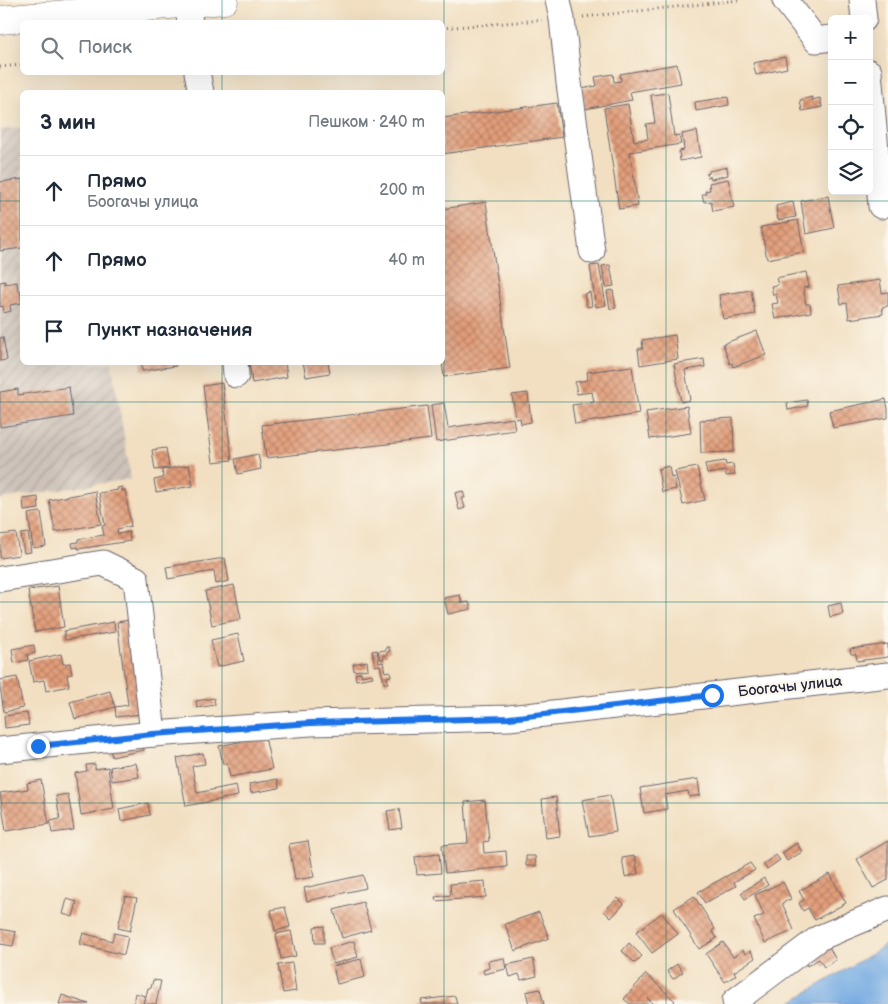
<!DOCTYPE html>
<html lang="ru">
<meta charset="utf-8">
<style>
body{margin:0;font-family:"Balsamiq Sans",sans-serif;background:#f6f6f7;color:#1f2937}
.controls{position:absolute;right:15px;top:15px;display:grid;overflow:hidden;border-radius:8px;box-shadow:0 5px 20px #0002}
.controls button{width:45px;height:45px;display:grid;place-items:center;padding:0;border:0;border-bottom:1px solid #e0e1e3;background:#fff;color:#1f2937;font:25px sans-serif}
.stop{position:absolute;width:15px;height:15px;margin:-11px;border:4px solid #1a73e8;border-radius:50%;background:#fff}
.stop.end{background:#1a73e8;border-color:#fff;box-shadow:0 1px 5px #0008}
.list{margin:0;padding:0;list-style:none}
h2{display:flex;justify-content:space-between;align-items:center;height:65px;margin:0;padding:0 20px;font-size:21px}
h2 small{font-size:16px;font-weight:400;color:#747a83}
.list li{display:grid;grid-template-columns:32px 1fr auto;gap:15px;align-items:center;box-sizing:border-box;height:70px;padding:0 20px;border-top:1px solid #e0e1e3}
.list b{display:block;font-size:19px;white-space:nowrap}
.list p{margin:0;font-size:16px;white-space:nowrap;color:#747a83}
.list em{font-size:16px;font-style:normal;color:#747a83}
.icon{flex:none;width:28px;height:28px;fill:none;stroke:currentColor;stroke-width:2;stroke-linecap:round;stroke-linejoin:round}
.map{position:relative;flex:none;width:888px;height:1004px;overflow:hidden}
.search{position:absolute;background:#fff;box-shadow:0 5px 20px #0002;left:20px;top:20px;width:425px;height:55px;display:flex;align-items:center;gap:12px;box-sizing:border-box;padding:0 18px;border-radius:8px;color:#747a83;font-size:19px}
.panel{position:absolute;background:#fff;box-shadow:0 5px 20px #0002;left:20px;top:90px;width:425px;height:275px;border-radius:8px}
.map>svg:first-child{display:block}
.industrial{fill:url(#industrial-furrows)}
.water{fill:#75aae2;stroke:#4c668e}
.building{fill:url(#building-cross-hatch)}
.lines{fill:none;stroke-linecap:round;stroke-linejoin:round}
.minor-casing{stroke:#6b646a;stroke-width:27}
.major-casing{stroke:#6b646a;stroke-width:29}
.path{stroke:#6b646a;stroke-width:3;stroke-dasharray:1 4;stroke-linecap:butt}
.minor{stroke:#fff;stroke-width:25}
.major{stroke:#fff;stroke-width:28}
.route{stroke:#1a73e8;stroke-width:6}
.grid{fill:none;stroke:#0f766e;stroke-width:1;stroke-opacity:0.55}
.labels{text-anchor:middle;stroke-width:4.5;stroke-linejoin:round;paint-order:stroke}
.street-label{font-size:15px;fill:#22223b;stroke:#fbf7ec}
</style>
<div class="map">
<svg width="888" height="1004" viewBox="0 0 888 1004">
<defs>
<pattern id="industrial-furrows" width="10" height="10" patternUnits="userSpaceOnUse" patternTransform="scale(1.25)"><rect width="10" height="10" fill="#cdc2b9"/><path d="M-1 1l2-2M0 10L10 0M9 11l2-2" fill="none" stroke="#b0a6a0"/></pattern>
<pattern id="building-cross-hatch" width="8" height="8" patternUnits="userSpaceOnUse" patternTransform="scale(1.25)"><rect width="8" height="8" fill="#e29e7a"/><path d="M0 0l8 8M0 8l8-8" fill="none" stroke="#b78065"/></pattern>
</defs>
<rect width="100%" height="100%" fill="#fbf7ec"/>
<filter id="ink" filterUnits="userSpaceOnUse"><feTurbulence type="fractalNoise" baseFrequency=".02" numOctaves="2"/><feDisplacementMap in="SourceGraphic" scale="10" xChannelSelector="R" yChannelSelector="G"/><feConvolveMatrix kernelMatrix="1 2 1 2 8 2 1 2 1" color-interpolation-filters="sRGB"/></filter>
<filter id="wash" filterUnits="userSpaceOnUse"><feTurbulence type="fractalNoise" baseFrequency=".0096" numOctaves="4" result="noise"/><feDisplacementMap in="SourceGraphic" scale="20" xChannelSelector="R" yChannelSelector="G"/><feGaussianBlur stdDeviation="1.12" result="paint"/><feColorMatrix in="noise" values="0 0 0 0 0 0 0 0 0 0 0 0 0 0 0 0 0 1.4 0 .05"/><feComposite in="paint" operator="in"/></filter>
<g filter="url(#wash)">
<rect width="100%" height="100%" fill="#f2dfc1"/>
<polygon class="industrial" points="22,127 22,362 112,363 131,479 0,499 0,130"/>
<polygon class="water" points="888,943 888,1004 788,1004 873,953"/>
<g id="blocks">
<g class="building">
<polygon points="785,57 787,68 756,75 753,63"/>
<polygon points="677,64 681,83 630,92 632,100 585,109 581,89 597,86 595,77 613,74 614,82 621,81 620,74"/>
<polygon points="668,93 674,136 679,135 681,144 630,152 638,206 619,209 604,108 628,104 634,141 648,139 646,124 655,123 651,95"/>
<polygon points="728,97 729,105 696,111 695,102"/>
<polygon points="812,97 812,100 820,98 822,107 802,111 800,100"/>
<polygon points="557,103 562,137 442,154 442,118"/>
<polygon points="697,131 701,157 680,161 679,151 684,150 682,134"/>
<polygon points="727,167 728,175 711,179 710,176 707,177 706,174 709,173 709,171"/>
<polygon points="22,179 22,248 0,251 0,182"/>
<polygon points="728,179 734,207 713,211 711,201 704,202 702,194 706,194 705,191 710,190 709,183"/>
<polygon points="828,196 834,228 806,234 801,201"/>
<polygon points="486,202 510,368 444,377 442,362 442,209"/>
<polygon points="793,202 796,217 778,220 776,206"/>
<polygon points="798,220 804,252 767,259 761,227"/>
<polygon points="599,265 606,305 596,307 590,266"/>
<polygon points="610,265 614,286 606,287 602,266"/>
<polygon points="806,272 809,287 803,288 806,304 810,304 811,312 775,319 772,304 778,303 776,294 773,295 771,286 778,285 776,278"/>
<polygon points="880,280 882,293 888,292 888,306 882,307 883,314 849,319 847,303 841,304 838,286"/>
<polygon points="5,281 5,284 17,282 18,291 20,290 22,303 10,305 11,311 4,313 3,306 0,307 0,282"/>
<polygon points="613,290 616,308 610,309 607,291"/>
<polygon points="751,290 755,314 723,319 719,295"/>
<polygon points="590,292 592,306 587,307 584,294"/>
<polygon points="757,331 766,355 733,367 732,363 730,364 723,344"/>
<polygon points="675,335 678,359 640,365 638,349 643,349 642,340"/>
<polygon points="3,337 7,360 0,361 0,338"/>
<polygon points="704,359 705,367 685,370 690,400 681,402 674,364"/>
<polygon points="141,362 175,362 176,366 142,371"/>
<polygon points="249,362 285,362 287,377 252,383"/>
<polygon points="303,362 328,362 330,373 306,377"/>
<polygon points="632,366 639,414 575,424 572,405 594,402 592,392 577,394 575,382 588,380 587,372"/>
<polygon points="222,383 232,460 213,462 203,386"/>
<polygon points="69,387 73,416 0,427 0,392 18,389 18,395"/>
<polygon points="528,393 531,422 521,424 520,418 516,419 512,395"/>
<polygon points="886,399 888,409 888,418 833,428 829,411"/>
<polygon points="807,400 808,406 788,410 787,403"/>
<polygon points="444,403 448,428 513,418 515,430 436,442 431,405"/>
<polygon points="427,406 431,439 266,458 262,425"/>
<polygon points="687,406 691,433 650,439 646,412"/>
<polygon points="733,418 734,452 701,453 700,420"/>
<polygon points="166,448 169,468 155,470 152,450"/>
<polygon points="258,454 261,469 238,474 235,459"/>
<polygon points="725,461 726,465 733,464 735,475 726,476 726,471 707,474 705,464"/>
<polygon points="189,465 193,486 156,492 154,480 163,478 162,470"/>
<polygon points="669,466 671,478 674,477 676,489 662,492 658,469"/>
<polygon points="697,467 705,500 683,505 675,471"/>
<polygon points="122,487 122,491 125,490 131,526 117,529 118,534 129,532 130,541 78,549 78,547 73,548 72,543 78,542 78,539 104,535 102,526 105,525 99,493 118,490 117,488"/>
<polygon points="95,491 101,524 55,532 49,500"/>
<polygon points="463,491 465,498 462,498 465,508 459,510 455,493"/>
<polygon points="38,497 39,509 24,511 23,499"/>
<polygon points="41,512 46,546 33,548 28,514"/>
<polygon points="16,533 19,555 0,558 0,535"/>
<polygon points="28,533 31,552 24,553 21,534"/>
<polygon points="225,558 229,581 216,584 214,571 168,579 166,567"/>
<polygon points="234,585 241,619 212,625 205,591"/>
<polygon points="58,586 64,627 35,632 28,590"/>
<polygon points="460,595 462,603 469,602 471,609 448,614 444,598"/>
<polygon points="841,603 843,614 830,617 828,606"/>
<polygon points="129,620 142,714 116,717 115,707 128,705 117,622"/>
<polygon points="114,622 115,632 65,640 64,631"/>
<polygon points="238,634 244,661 217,667 211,640"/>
<polygon points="888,644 888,657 857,661 856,654 851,654 850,649"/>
<polygon points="34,645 35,653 27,655 28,660 14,663 12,649"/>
<polygon points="386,647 389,647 390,651 387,652 387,655 383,655 384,659 380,659 378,651 386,650"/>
<polygon points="377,650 379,663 383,662 385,672 390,671 391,676 387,677 388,683 384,683 380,665 375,666 372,651"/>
<polygon points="61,654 63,664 70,663 72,674 67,675 69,686 46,691 44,680 33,682 29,661"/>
<polygon points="367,661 368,669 354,671 353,664"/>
<polygon points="361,672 362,676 372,674 373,677 356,680 355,674"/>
<polygon points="17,677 23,708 4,712 0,688 0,680"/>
<polygon points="110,691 115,707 75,719 70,702"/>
<polygon points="214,698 215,705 197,708 196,701"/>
<polygon points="27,713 29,725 5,728 4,716"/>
<polygon points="265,737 272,769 230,777 227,763 223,764 219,746"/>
<polygon points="143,744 144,750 112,757 110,750"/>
<polygon points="203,753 205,764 192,766 197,793 236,785 238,796 186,806 177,758"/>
<polygon points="136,763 139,777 112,781 110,767"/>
<polygon points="95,764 95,769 108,767 114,809 81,815 75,773 87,771 86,765"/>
<polygon points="278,779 279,788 251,793 249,784"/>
<polygon points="698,779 700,795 689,797 688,791 665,795 667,809 644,813 640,788"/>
<polygon points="41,780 49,824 6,831 0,793 28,789 27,783"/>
<polygon points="68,794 74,830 52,833 50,821 60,819 56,796"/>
<polygon points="610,795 616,832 589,836 582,800"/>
<polygon points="556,797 560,836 546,838 542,799"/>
<polygon points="485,800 489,841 483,842 484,853 506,851 507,867 445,873 442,845 468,843 465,802"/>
<polygon points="148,803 150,815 121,821 119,809"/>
<polygon points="399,809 402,828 390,830 387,811"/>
<polygon points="308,841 314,877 295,880 289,844"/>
<polygon points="888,841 888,880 873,888 857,859"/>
<polygon points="797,843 802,852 787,861 782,853"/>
<polygon points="439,854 441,873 417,875 415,857"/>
<polygon points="776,855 780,860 767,869 763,864"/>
<polygon points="526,856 535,856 536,866 526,866"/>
<polygon points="635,856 638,874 625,877 622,858"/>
<polygon points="750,863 755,870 734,882 736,886 705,903 698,892"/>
<polygon points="830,874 846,903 815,920 808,908 803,911 799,903 804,900 799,891"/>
<polygon points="363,875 366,888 307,901 304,888"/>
<polygon points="764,878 768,885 745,899 741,893"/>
<polygon points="485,881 486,897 436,901 435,897 451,895 450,884"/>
<polygon points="783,882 791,899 782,903 794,930 765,943 754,919 764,915 755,895"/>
<polygon points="125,896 137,898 130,931 118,928"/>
<polygon points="694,896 715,929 712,931 717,938 699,949 674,909"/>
<polygon points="618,898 624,904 611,918 604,911"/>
<polygon points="67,899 77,902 73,917 63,914"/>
<polygon points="363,902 371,930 342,938 334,910"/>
<polygon points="285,907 290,927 275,931 271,910"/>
<polygon points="539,912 549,938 515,951 505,924"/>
<polygon points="662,913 678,934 652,953 636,932"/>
<polygon points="324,926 324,943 315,943 314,927"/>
<polygon points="0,929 16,932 13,946 0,944"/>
<polygon points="291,931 296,956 281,959 276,934"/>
<polygon points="83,933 112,941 114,933 128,936 124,955 80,944"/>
<polygon points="354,941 358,957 333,964 329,948"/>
<polygon points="723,942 733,957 743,950 745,954 751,951 755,958 734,972 736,975 725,982 706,954"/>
<polygon points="629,943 642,956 635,963 622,951"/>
<polygon points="828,945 836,960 824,967 819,959 807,966 803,959"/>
<polygon points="504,958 506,969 484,974 483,970 489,968 488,961"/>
<polygon points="361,959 365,977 337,984 333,966"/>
<polygon points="533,959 537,976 521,980 519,974 510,977 507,965"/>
<polygon points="292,963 296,991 283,993 278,965"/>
<polygon points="677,964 683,972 673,979 667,971"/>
<polygon points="646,974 675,1001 672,1004 654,1004 647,998 653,1004 630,1004 624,999"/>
<polygon points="153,980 161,981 156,1004 144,1004 148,988 151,988"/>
<polygon points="540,989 544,1004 529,1004 526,992"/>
<polygon points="135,993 145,996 143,1004 133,1004"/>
<polygon points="62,995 89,1004 59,1004"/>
<polygon points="455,996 457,1004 422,1004 421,1000"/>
</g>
</g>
</g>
<g filter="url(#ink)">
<use href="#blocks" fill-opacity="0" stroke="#6b646a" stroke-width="1"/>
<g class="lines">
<g class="minor-casing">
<g id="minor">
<polyline points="558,0 562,19 569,83 592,251"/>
<polyline points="785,0 816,40 832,38"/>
<polyline points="862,0 864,19"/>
<polyline points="187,3 190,22"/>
<polyline points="197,72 201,92"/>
<polyline points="869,72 881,206"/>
<polyline points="235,362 236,375"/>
<polyline points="0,579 103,563 136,579 153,734"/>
<polyline points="0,750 153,734 311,723 509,718 888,675"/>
<polyline points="735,1001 819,938 888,909"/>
</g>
</g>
<g class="major-casing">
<polyline id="major" points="0,20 224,0"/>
</g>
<g class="path">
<polyline points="583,17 739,0"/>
<polyline points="442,28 542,20"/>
<polyline points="0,67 22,65"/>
</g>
<use href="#minor" class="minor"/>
<use href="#major" class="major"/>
</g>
</g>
<g class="lines" filter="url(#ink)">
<polyline class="route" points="38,746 153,734 311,723 509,718 712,695"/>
</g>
<path class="grid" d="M222,0V22M444,0V1004M666,0V1004M222,72V92M0,201H22M442,201H888M222,362V1004M0,402H888M0,602H888M0,803H888"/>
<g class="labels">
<g class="street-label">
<text transform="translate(790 686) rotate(-6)" y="5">Боогачы улица</text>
</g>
</g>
</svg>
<div class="controls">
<button>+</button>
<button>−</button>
<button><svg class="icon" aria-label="locate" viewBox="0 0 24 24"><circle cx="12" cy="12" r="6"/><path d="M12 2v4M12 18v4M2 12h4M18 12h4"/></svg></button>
<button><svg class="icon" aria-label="layers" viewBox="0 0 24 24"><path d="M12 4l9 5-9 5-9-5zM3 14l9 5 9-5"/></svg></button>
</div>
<div class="stop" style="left:712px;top:695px"></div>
<div class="stop end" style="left:38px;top:746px"></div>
<div class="search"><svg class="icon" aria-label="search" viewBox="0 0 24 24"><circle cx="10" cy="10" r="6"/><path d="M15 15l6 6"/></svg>Поиск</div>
<section class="panel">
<h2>3 мин<small>Пешком · 240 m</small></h2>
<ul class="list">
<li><svg class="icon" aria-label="ahead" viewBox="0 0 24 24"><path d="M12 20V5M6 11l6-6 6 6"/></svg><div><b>Прямо</b><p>Боогачы улица</p></div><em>200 m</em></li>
<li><svg class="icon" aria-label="ahead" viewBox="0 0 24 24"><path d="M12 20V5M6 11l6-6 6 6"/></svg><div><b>Прямо</b></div><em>40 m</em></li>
<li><svg class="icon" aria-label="arrive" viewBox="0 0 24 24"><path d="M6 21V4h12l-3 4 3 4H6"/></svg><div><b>Пункт назначения</b></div></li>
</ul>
</section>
</div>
